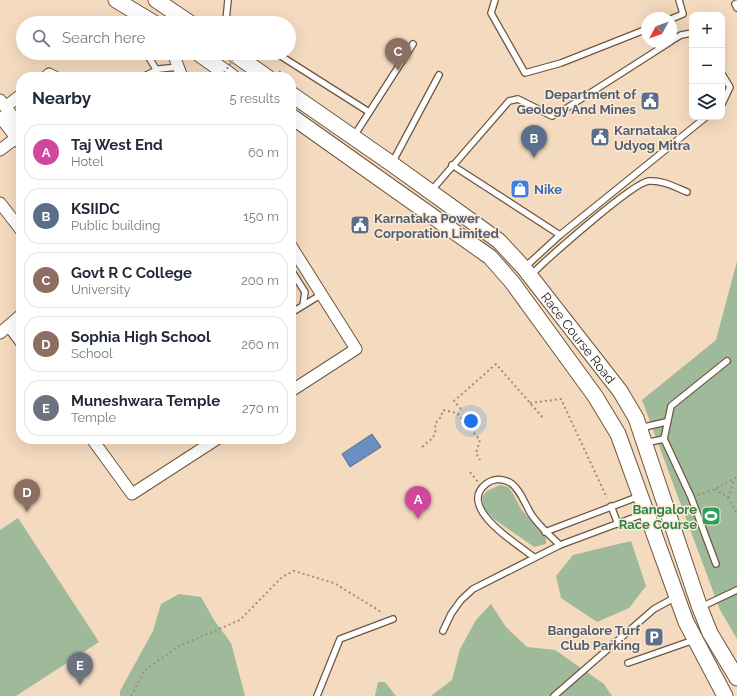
<!DOCTYPE html>
<meta charset="utf-8">
<style>
body{margin:0;font-family:Raleway,sans-serif;background:#f2f2f3;color:#1f2937}
.controls{position:absolute;right:12px;top:12px;display:grid;overflow:hidden;border-radius:8px;box-shadow:0 4px 16px #0002}
.controls button{width:36px;height:36px;display:grid;place-items:center;padding:0;border:0;border-bottom:1px solid #e0e1e3;background:#fff;color:#1f2937;font:20px sans-serif}
.compass{position:absolute;left:641px;top:12px;width:36px;height:36px;border-radius:50%;background:#fff;box-shadow:0 4px 16px #0002;rotate:229deg}
.you{position:absolute;left:471px;top:421px;width:14px;height:14px;margin:-10px;border:3px solid #fff;border-radius:50%;background:#1a73e8;box-shadow:0 0 0 6px #1a73e833}
.badge{display:grid;place-items:center;width:26px;height:26px;border-radius:50%;background:#7c3aed;color:#fff;font-size:13px;font-weight:700}
.pin{position:absolute;translate:-50% -33px;filter:drop-shadow(0 1px 2px #0008)}
.pin::after{content:'';position:absolute;top:21px;width:14px;height:12px;background:inherit;clip-path:polygon(0 0,100% 0,50% 100%)}
.list{margin:0;padding:0;list-style:none}
h2{display:flex;justify-content:space-between;align-items:center;height:52px;margin:0;padding:0 16px;font-size:17px}
h2 small{font-size:13px;font-weight:400;color:#747a83}
.list li{display:grid;grid-template-columns:26px 1fr auto;gap:12px;align-items:center;box-sizing:border-box;height:56px;margin:0 8px 8px;padding:0 8px;border:1px solid #e0e1e3;border-radius:16px}
.list b{display:block;font-size:15px;white-space:nowrap}
.list p{margin:0;font-size:13px;white-space:nowrap;color:#747a83}
.list em{font-size:13px;font-style:normal;color:#747a83}
.icon{flex:none;width:22px;height:22px;fill:none;stroke:currentColor;stroke-width:2;stroke-linecap:round;stroke-linejoin:round}
.map{position:relative;flex:none;width:737px;height:696px;overflow:hidden}
.search{position:absolute;background:#fff;box-shadow:0 4px 16px #0002;left:16px;top:16px;width:280px;height:44px;display:flex;align-items:center;gap:10px;box-sizing:border-box;padding:0 14px;border-radius:22px;color:#747a83;font-size:15px}
.panel{position:absolute;background:#fff;box-shadow:0 4px 16px #0002;left:16px;top:72px;width:280px;height:372px;border-radius:16px}
.map>svg:first-child{display:block}
.green{fill:#9eba9b}
.water{fill:#6a90c1;stroke:#556d8c}
.lines{fill:none;stroke-linecap:round;stroke-linejoin:round}
.lane-casing{stroke:#6e5840;stroke-width:8}
.street-casing{stroke:#6e5840;stroke-width:13}
.secondary-casing{stroke:#6e5840;stroke-width:17}
.path{stroke:#a18e7a;stroke-width:2;stroke-dasharray:2 3;stroke-linecap:butt}
.lane{stroke:#fff;stroke-width:5.5}
.street{stroke:#fff;stroke-width:11}
.secondary{stroke:#fff;stroke-width:15}
.path-bridge{stroke:#a18e7a;stroke-width:2;stroke-dasharray:2 3;stroke-linecap:butt}
.labels{text-anchor:middle;stroke-width:3;stroke-linejoin:round;paint-order:stroke}
.service-label{font-size:13px;font-weight:bold;fill:#4e5e75;stroke:#fee9d2;text-anchor:end}
.shop-label{font-size:13px;font-weight:bold;fill:#366cbe;stroke:#fee9d2;text-anchor:start}
.street-label{font-size:13px;fill:#251c12;stroke:#fee9d2}
.leisure-label{font-size:13px;font-weight:bold;fill:#27864d;stroke:#fee9d2;text-anchor:end}
</style>
<div class="map">
<svg width="737" height="696" viewBox="0 0 737 696">
<rect width="100%" height="100%" fill="#f4dabf"/>
<g class="green">
<polygon points="737,261 737,639 720,610 642,400 716,340"/>
<polygon points="500,485 508,487 512,492 521,509 546,538 546,544 534,547 494,519 484,508 482,497 487,491"/>
<polygon points="18,518 99,642 16,696 0,696 0,530"/>
<polygon points="631,541 646,586 629,608 597,622 561,598 556,576 573,555"/>
<polygon points="179,594 201,597 214,620 231,643 245,696 120,696 120,691 153,631 161,604"/>
<polygon points="491,604 506,627 527,647 555,650 604,684 612,696 431,696 452,680 460,649 476,620"/>
<polygon points="378,682 385,682 396,696 375,696"/>
</g>
<polygon class="water" points="372,434 381,447 350,467 342,454"/>
<g class="lines">
<g class="lane-casing">
<g id="lane">
<polyline points="228,0 226,21 230,23"/>
<polyline points="495,0 491,13 525,73 561,63 647,29"/>
<polyline points="737,3 735,4 737,8"/>
<polyline points="671,19 683,14 679,0"/>
<polyline points="671,41 681,35 692,33"/>
<polyline points="146,53 156,69"/>
<polyline points="276,53 369,112"/>
<polyline points="722,74 730,87 722,104"/>
<polyline points="142,77 159,69 178,67"/>
<polyline points="354,136 413,44"/>
<polyline points="392,163 439,75"/>
<polyline points="452,165 560,235"/>
<polyline points="431,191 509,101 518,99 552,116 559,113 670,42"/>
<polyline points="524,268 560,235 706,117"/>
<polyline points="291,270 305,292 303,305"/>
<path d="M530,276C546,260 633,182 649,181C662,180 675,187 687,192"/>
<polyline points="291,313 322,294"/>
<polyline points="640,428 666,422"/>
<polyline points="645,443 664,439"/>
<polyline points="611,506 618,524"/>
<polyline points="545,532 640,496"/>
<path d="M534,557C518,545 456,507 486,484C492,479 501,478 509,482C519,487 525,504 531,514C539,526 549,535 560,545"/>
<polyline points="716,564 691,497 664,439 671,406 727,361"/>
<polyline points="701,607 737,590"/>
<polyline points="443,631 451,614 461,600 473,589 560,545 646,513"/>
<polyline points="628,663 694,640"/>
<polyline points="317,696 340,639 393,619"/>
<polyline points="554,696 654,609 676,597"/>
</g>
</g>
<g class="street-casing">
<g id="street">
<polyline points="173,53 182,77"/>
<polyline points="46,77 49,74 55,77"/>
<polyline points="0,100 21,127"/>
<polyline points="5,107 21,95"/>
<polyline points="0,117 21,144"/>
<polyline points="0,150 16,138"/>
<polyline points="0,203 21,230"/>
<polyline points="291,246 356,349 291,391"/>
<polyline points="9,326 21,342"/>
<polyline points="0,333 21,315"/>
<polyline points="92,439 132,494 217,439"/>
</g>
</g>
<g class="secondary-casing">
<g id="secondary">
<polyline points="116,0 154,23"/>
<polyline points="156,0 190,23"/>
<polyline points="198,53 232,77"/>
<polyline points="233,53 267,77"/>
<path id="s1" d="M291,94L392,164L499,241L524,268L620,391L636,418L700,608L710,633L737,678"/>
<polyline points="291,116 490,257 512,282 595,396 618,434 686,622 725,696"/>
</g>
</g>
<g class="path">
<polyline points="203,18 211,23"/>
<polyline points="279,71 287,77"/>
<polyline points="530,403 561,399 607,498"/>
<polyline points="461,409 454,401 496,364 544,419"/>
<path d="M422,447C432,438 437,437 435,424L441,417L443,410L457,413L480,440L476,453L480,460"/>
<polyline points="470,472 478,482"/>
<polyline points="715,489 728,498 737,513"/>
<polyline points="698,495 715,489 737,477"/>
<polyline points="728,498 734,480"/>
<polyline points="131,696 145,670 179,646 240,620 282,577 294,571 334,583 383,613"/>
</g>
<use href="#lane" class="lane"/>
<use href="#street" class="street"/>
<use href="#secondary" class="secondary"/>
<polyline class="path-bridge" points="221,77 238,53"/>
</g>
<defs>
<g id="civic-square" transform="scale(1)"><rect x="-9" y="-9" width="18" height="18" rx="4" fill="#5c6f8a" stroke="#fee9d2"/><path d="M-.6-6.5H3V-4.5H.6V-3L4-1V1h2V6H-6V1h2V-1L-.6-3ZM-1.2 2.5V6h2.4V2.5Z" fill="#fff"/></g>
<g id="shop-square" transform="scale(1)"><rect x="-9" y="-9" width="18" height="18" rx="4" fill="#3f7fe0" stroke="#fee9d2"/><path d="M-5-2.5h2.3a2.7 3.5 0 0 1 5.4 0H5L5.5 6h-11ZM-1.5-2.5h3a1.5 2.3 0 0 0-3 0Z" fill="#fff"/></g>
<g id="stadium-square" transform="scale(1)"><rect x="-9" y="-9" width="18" height="18" rx="4" fill="#2e9e5b" stroke="#fee9d2"/><path d="M0-5a6.5 5 0 1 0 0 10a6.5 5 0 1 0 0-10ZM-3.5-1.8h7v3.6h-7Z" fill="#fff"/></g>
<g id="parking-square" transform="scale(1)"><rect x="-9" y="-9" width="18" height="18" rx="4" fill="#5c6f8a" stroke="#fee9d2"/><path d="M-3.5-5.5H1a3.5 3.5 0 0 1 0 7H-1V5.5H-3.5ZM-1-3.4V-.6H.8a1.4 1.4 0 0 0 0-2.8Z" fill="#fff"/></g>
</defs>
<g fill-rule="evenodd">
<use href="#civic-square" x="650" y="101"/>
<use href="#civic-square" x="600" y="137"/>
<use href="#shop-square" x="520" y="189"/>
<use href="#civic-square" x="360" y="225"/>
<use href="#stadium-square" x="711" y="516"/>
<use href="#parking-square" x="654" y="637"/>
</g>
<g class="labels">
<g class="service-label">
<text x="636" y="99">Department of<tspan x="636" dy="15">Geology And Mines</tspan></text>
<text x="614" y="135" text-anchor="start">Karnataka<tspan x="614" dy="15">Udyog Mitra</tspan></text>
<text x="374" y="223" text-anchor="start">Karnataka Power<tspan x="374" dy="15">Corporation Limited</tspan></text>
<text x="640" y="635">Bangalore Turf<tspan x="640" dy="15">Club Parking</tspan></text>
</g>
<g class="shop-label">
<text x="534" y="194">Nike</text>
</g>
<g class="street-label">
<text dy="5" stroke="none"><textPath href="#s1" startOffset="380">Race Course Road</textPath></text>
</g>
<g class="leisure-label">
<text x="697" y="514">Bangalore<tspan x="697" dy="15">Race Course</tspan></text>
</g>
</g>
</svg>
<div class="controls">
<button>+</button>
<button>−</button>
<button><svg class="icon" aria-label="layers" viewBox="0 0 24 24"><path d="M12 4l9 5-9 5-9-5zM3 14l9 5 9-5"/></svg></button>
</div>
<svg class="compass" viewBox="-18 -18 36 36"><path d="M0-13l5 13h-10z" fill="#e53935"/><path d="M0 13l5-13h-10z" fill="#747a83"/></svg>
<div class="you"></div>
<div class="pin badge" style="left:418px;top:519px;background:#d1479c">A</div>
<div class="pin badge" style="left:534px;top:158px;background:#5c6f8a">B</div>
<div class="pin badge" style="left:398px;top:71px;background:#8d6e63">C</div>
<div class="pin badge" style="left:27px;top:512px;background:#8d6e63">D</div>
<div class="pin badge" style="left:80px;top:685px;background:#6b7280">E</div>
<div class="search"><svg class="icon" aria-label="search" viewBox="0 0 24 24"><circle cx="10" cy="10" r="6"/><path d="M15 15l6 6"/></svg>Search here</div>
<section class="panel">
<h2>Nearby<small>5 results</small></h2>
<ul class="list">
<li><span class="badge" style="background:#d1479c">A</span><div><b>Taj West End</b><p>Hotel</p></div><em>60 m</em></li>
<li><span class="badge" style="background:#5c6f8a">B</span><div><b>KSIIDC</b><p>Public building</p></div><em>150 m</em></li>
<li><span class="badge" style="background:#8d6e63">C</span><div><b>Govt R C College</b><p>University</p></div><em>200 m</em></li>
<li><span class="badge" style="background:#8d6e63">D</span><div><b>Sophia High School</b><p>School</p></div><em>260 m</em></li>
<li><span class="badge" style="background:#6b7280">E</span><div><b>Muneshwara Temple</b><p>Temple</p></div><em>270 m</em></li>
</ul>
</section>
</div>
